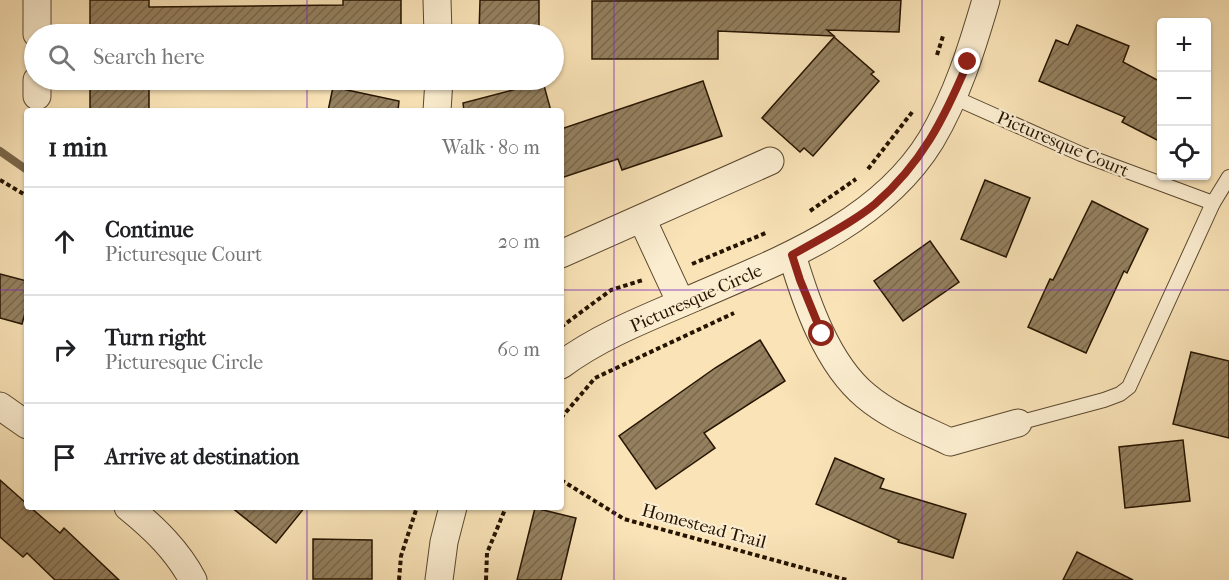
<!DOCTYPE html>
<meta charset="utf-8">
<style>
body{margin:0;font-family:"IM FELL French Canon",serif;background:#f2f2f2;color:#202124}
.controls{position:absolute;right:18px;top:18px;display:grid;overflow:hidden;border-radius:6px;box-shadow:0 2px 4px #0004}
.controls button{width:54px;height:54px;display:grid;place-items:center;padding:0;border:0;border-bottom:2px solid #e0e0e0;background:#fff;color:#202124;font:30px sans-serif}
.stop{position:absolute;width:18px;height:18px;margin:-14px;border:4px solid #8f2418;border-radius:50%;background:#fff}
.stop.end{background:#8f2418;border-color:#fff;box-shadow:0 2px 6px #0008}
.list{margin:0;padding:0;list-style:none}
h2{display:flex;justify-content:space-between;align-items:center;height:78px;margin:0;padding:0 24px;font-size:26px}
h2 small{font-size:20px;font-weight:400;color:#757577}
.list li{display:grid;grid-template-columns:39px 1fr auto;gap:18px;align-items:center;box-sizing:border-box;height:108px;padding:0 24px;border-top:2px solid #e0e0e0}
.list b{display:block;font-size:22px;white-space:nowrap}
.list p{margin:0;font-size:20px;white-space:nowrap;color:#757577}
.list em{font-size:20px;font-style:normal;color:#757577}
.icon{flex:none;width:33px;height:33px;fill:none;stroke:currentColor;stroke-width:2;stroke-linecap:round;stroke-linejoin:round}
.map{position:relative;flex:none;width:1229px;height:580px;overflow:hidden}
.search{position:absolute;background:#fff;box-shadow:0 2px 4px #0004;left:24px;top:24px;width:540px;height:66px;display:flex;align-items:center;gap:15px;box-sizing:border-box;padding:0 21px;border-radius:33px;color:#757577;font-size:22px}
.panel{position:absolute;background:#fff;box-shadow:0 2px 4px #0004;left:24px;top:108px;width:540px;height:402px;border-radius:6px}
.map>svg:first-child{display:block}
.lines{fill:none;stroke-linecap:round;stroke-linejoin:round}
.stream{stroke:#796649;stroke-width:8}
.building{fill:url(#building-hatch);stroke:#261400;stroke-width:1.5}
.service-casing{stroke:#5b482e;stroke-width:16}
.minor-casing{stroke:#5b482e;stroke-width:29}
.path{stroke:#261400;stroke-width:4;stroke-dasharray:4.5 3;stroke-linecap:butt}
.service{stroke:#fbedd0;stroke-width:14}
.minor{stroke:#fbedd0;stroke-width:27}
.route{stroke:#8f2418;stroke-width:8}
.grid{fill:none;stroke:#7b2cbf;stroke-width:1.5;stroke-opacity:0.55}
.labels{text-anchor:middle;stroke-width:4.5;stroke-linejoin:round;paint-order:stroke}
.street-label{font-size:18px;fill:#261400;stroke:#fbedd0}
</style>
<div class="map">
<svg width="1229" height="580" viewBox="0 0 1229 580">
<defs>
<pattern id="building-hatch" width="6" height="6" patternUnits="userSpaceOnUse" patternTransform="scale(1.5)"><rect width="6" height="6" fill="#94805f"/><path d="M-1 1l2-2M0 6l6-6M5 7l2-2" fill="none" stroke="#79684c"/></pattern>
</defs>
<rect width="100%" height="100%" fill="#f9e3b7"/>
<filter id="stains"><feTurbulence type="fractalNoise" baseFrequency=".00333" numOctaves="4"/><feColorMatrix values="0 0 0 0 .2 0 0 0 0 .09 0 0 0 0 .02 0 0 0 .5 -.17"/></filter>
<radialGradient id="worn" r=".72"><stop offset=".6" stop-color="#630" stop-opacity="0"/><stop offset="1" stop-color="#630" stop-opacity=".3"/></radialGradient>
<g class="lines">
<polyline class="stream" points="0,151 27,170"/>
</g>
<g class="building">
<polygon points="90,0 149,0 149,7 343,5 343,0 401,0 401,34 90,34"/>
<polygon points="480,0 539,0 539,34 479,34"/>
<polygon points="901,0 899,32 827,30 834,36 718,31 718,59 592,59 592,1"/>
<polygon points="1077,25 1129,46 1123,62 1161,82 1161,142 1122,122 1125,117 1039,81 1056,40 1068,45"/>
<polygon points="834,37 874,72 871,74 879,81 813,156 804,148 800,152 762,118"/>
<rect x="90" y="80" width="59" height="31"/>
<polygon points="703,81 722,136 622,170 618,159 561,178 561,129"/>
<polygon points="543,82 551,111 464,111 463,103"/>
<polygon points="333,87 399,101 398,111 328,111"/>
<polygon points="985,180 1030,198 1006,257 961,239"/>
<polygon points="1092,201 1148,229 1127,273 1124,271 1086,353 1028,327 1050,279 1053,280"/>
<polygon points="930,241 959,282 903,321 874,281"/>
<polygon points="0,274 27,281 27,306 22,324 0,318"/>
<polygon points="760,340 785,381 704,433 715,448 656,489 619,436 715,368"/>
<polygon points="1191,352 1229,361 1229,438 1173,424"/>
<polygon points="1183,440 1190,501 1125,508 1119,447"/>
<polygon points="835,458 884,479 880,488 966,514 953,558 898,542 899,540 816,504"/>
<polygon points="0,480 27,504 27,507 30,507 60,533 64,528 119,580 55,580 27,553 23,557 0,537"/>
<polygon points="231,507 305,507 276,543"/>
<polygon points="535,508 576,518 561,580 517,580"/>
<polygon points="313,539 372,540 372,579 313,579"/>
<polygon points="1077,552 1133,580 1063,580"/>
</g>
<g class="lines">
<g class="service-casing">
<g id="service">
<polyline points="953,97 1081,154 1213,203"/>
<polyline points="1018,423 1104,400 1120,394 1129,387 1213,203 1229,177"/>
</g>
</g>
<g class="minor-casing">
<g id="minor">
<polyline points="37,0 37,34"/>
<polyline points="437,0 438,34"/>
<polyline points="37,80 37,96"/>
<polyline points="437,111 439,80"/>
<polyline points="642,219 681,303"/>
<polyline points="561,254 770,161"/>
<path d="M792,255C806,302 827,364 866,396C891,417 921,428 950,442L1018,423"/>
<path d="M561,365C600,336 647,318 691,299C778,261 879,225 931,140C957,96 972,48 986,0"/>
<polyline points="0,406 27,425"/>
<path d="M128,507C154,528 177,550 193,580"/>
<polyline points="439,580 444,542 453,507"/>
</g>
</g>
<g class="path">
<polyline points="937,55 943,36"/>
<polyline points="868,169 913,111"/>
<polyline points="0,180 27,196"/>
<polyline points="810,211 856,179"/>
<polyline points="692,264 768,232"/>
<polyline points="561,327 611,290 643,280"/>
<polyline points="561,418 595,378 734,313"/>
<polyline points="561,480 624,519 847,580"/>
<polyline points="399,580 401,556 417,507"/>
<polyline points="486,580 487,553 506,507"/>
</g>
<use href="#service" class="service"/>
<use href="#minor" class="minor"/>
</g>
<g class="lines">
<path class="route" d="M822,334L800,280L792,255C819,239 851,224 875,204C922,163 944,119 968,62"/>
</g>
<path class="grid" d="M307,0V34M614,0V580M922,0V580M307,80V111M0,290H27M561,290H1229M307,507V580"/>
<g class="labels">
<g class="street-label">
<text transform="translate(1063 144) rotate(23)" y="6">Picturesque Court</text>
<text transform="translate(696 298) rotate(-24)" y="6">Picturesque Circle</text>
<text transform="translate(704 526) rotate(15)" y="6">Homestead Trail</text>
</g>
</g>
<rect width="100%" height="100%" filter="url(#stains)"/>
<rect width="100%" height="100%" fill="url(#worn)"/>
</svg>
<div class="controls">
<button>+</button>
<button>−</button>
<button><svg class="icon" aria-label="locate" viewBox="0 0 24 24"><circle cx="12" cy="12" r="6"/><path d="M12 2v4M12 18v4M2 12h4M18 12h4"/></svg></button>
</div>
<div class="stop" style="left:822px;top:334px"></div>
<div class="stop end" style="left:968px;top:62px"></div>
<div class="search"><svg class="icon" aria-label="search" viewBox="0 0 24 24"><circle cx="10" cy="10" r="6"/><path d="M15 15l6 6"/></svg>Search here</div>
<section class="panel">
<h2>1 min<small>Walk · 80 m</small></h2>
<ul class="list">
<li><svg class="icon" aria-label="ahead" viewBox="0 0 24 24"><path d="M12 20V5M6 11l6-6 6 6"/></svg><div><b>Continue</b><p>Picturesque Court</p></div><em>20 m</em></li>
<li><svg class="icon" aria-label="right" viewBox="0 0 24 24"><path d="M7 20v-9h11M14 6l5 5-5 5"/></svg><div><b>Turn right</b><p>Picturesque Circle</p></div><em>60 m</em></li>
<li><svg class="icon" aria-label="arrive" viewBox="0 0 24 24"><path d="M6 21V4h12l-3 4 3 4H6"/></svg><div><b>Arrive at destination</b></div></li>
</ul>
</section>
</div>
